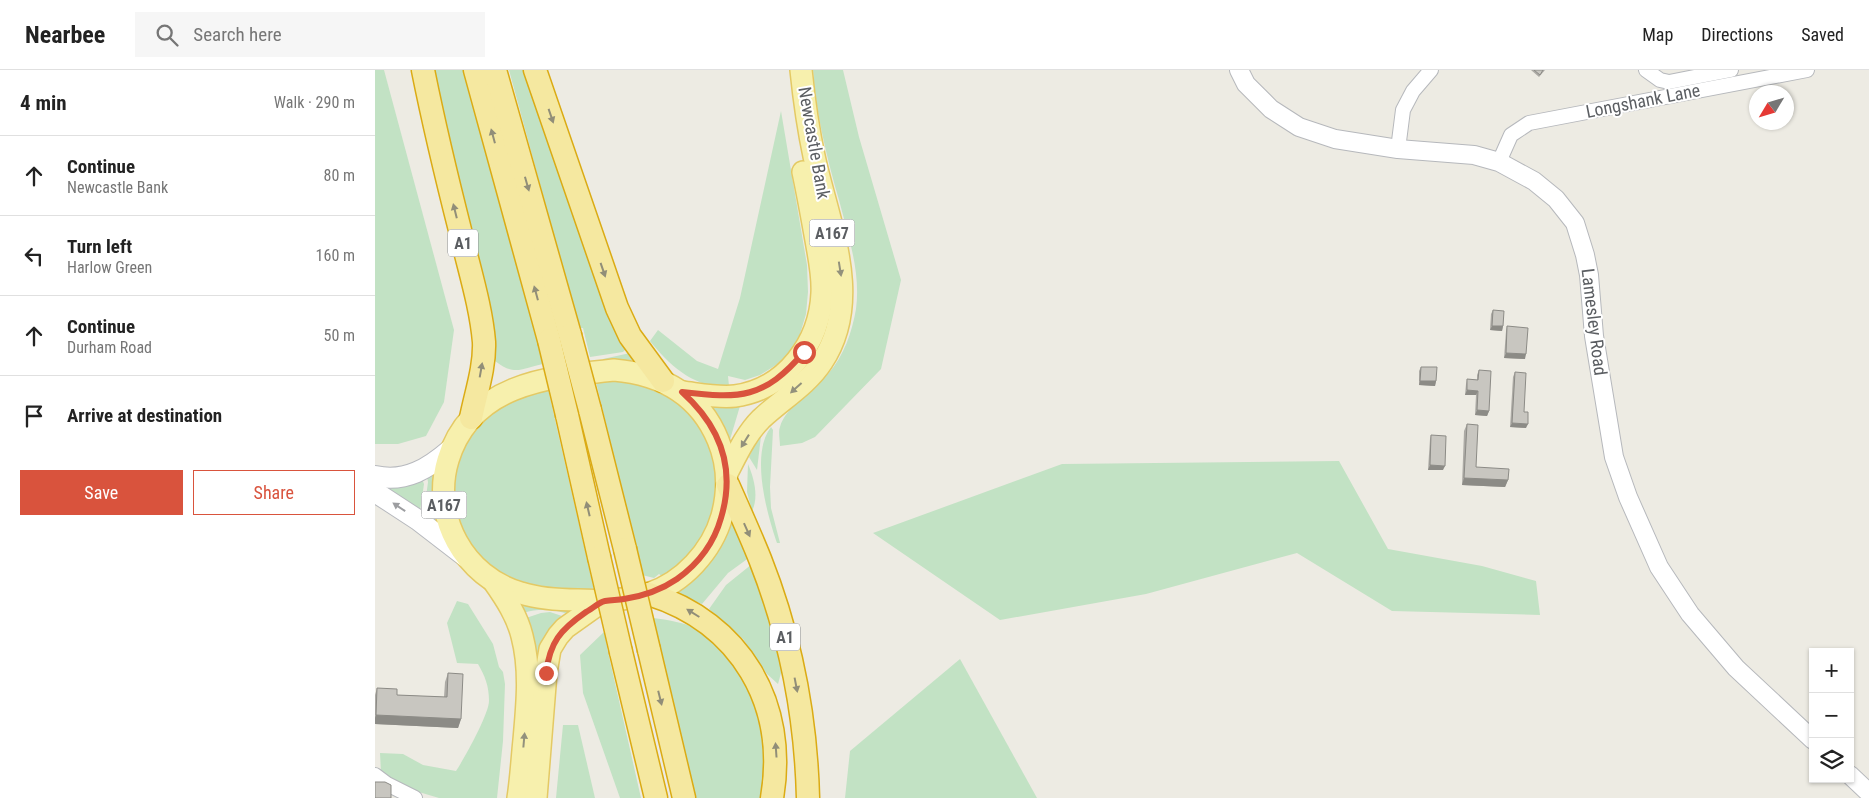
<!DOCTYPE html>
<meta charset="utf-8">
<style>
body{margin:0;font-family:"Roboto Condensed",sans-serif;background:#f6f6f6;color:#222}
.controls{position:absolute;right:15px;bottom:15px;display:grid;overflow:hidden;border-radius:0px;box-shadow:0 1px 4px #0004}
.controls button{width:45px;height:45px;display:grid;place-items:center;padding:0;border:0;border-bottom:1px solid #e0e0e0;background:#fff;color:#222;font:25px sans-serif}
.compass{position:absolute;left:1374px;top:15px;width:45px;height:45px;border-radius:50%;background:#fff;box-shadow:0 1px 4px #0004;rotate:232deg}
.stop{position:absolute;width:15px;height:15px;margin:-11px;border:4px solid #d9533d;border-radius:50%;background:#fff}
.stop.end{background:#d9533d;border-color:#fff;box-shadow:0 1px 5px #0008}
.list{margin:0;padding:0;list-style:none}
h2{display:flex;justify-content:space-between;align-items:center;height:65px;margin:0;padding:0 20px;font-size:21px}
h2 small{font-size:16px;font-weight:400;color:#767676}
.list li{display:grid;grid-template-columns:32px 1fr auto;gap:15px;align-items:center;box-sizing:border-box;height:80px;padding:0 20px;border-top:1px solid #e0e0e0}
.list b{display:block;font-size:19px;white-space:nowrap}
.list p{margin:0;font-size:16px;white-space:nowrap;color:#767676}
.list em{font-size:16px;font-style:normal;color:#767676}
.actions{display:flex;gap:10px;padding:15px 20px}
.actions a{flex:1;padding:11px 0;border:1px solid #d9533d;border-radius:0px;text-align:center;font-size:18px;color:#d9533d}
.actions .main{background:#d9533d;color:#fff}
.icon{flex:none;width:28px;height:28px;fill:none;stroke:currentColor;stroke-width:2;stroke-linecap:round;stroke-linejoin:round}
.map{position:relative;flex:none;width:1494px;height:728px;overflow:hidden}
header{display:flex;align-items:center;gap:30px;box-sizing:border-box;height:70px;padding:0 25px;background:#fff;border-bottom:1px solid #e0e0e0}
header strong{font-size:24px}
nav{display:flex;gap:28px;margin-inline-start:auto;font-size:18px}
.search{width:350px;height:45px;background:#f6f6f6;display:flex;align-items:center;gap:12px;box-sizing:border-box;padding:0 18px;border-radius:0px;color:#767676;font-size:19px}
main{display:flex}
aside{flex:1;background:#fff}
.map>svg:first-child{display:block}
.green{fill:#c2e2c4}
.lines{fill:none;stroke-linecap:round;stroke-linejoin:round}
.minor-casing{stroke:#b6b8bc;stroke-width:16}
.tertiary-casing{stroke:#b6b8bc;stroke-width:20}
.secondary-casing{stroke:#b7b9be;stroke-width:22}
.primary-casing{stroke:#e4c964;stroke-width:24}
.trunk-casing{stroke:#dbab14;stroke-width:25}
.minor{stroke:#fff;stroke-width:14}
.tertiary{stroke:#fff;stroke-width:18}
.secondary{stroke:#fff;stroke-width:20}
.primary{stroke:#f7f0ad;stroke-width:21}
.trunk{stroke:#f5e8a0;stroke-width:22}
.trunk-bridge-casing{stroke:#dbab14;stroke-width:25;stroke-linecap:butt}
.trunk-bridge{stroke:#f5e8a0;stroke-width:22}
.wall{fill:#acaaa5}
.shaded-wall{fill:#8c8b86}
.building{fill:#c8c6c0;stroke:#8c8b86}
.oneway{fill:#918e78}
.oneway2{fill:#92917c}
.oneway3{fill:#9d9ea1}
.route{stroke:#d9533d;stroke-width:6}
.labels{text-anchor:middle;stroke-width:4;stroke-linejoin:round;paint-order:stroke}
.shield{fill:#fff;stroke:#8c8e91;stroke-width:1}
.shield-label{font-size:16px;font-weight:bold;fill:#5b5e62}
.street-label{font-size:18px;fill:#5b5e62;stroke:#fff}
</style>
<header>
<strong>Nearbee</strong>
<div class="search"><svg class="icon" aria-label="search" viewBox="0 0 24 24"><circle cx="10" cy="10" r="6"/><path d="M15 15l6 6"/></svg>Search here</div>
<nav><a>Map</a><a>Directions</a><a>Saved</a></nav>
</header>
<main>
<aside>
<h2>4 min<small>Walk · 290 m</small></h2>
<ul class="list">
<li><svg class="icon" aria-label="ahead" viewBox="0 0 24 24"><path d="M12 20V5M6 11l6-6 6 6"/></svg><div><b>Continue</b><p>Newcastle Bank</p></div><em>80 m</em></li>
<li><svg class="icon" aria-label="left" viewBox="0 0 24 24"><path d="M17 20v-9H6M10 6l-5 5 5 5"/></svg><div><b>Turn left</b><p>Harlow Green</p></div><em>160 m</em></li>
<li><svg class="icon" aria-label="ahead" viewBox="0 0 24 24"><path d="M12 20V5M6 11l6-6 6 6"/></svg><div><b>Continue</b><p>Durham Road</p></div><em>50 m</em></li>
<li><svg class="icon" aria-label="arrive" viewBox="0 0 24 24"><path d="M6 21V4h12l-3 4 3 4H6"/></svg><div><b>Arrive at destination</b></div></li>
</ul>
<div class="actions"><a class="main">Save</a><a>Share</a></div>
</aside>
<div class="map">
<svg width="1494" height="728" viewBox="0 0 1494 728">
<rect width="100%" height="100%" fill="#edebe3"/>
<g class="green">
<polygon points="0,0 9,0 79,260 69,332 51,366 23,374 0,374"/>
<path d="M53,0H91L143,187L168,294C146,299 139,306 120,291L116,260Z"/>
<polygon points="134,0 152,0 252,278 248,282 215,287 208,258 204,258"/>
<path d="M438,0H468L484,67L526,210L506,299L440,367L427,373L405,376C405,370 403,362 405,357C410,337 440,320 453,304C469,286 477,262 481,239C486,202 473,165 464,130C452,88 441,44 438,0Z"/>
<path d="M406,41L432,195L433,222L431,244L425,264L415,282L401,295L385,305L370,310L353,306L354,316C321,320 294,295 275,271L283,260L322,291L343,299L365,228Z"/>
<polygon points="255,283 259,288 257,290 229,291 228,289"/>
<polygon points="257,310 273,314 314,339 334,368 346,413 334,460 307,495 288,507 284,504 279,508 267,505 221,312"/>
<polygon points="173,319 219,520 203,521 167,520 140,512 110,493 92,470 84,453 80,435 78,418 81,399 87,378 112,346 126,335"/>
<polygon points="331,331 364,332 365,336 354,373"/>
<path d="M396,357L398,360L395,417L396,438L405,473H402C392,444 375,384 396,357Z"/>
<polygon points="384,366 386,366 382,400 374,387"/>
<polygon points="964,391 1013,479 1107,496 1161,511 1165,545 1017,541 922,483 771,524 625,550 498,463 687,394"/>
<path d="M373,394C379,408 384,427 377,441L372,422Z"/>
<polygon points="60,403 67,458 49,443 53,412 52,407"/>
<polygon points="47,409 49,414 45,441 0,417"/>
<path d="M358,448L375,487L353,503L327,534L300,524V522C316,509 332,498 343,481C349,471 353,459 358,448Z"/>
<polygon points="377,494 405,584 406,603 403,614 392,604 368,569 334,539 351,515"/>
<path d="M82,531L93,534L118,574L124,597L128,602L130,614L128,671L122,728H64L27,717L6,703L5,683L28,684L48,695L81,701C89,689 114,644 114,631C114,616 110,606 103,594L82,593L72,553Z"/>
<path d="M144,533L197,540L193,544C178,539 164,538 148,543Z"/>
<polygon points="175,542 190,547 165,624 151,548 166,543"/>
<path d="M278,548C293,550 308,552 322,559C333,565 342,576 350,585C383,625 398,677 386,728H320Z"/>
<polygon points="229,562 233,582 266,728 245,728 208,623 205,585"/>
<polygon points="585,589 662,728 470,728 475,681"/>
<polygon points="188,655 203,655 220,728 181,728"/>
</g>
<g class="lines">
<g class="minor-casing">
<g id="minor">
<polyline points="1271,0 1285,10 1294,12 1356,0"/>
<polyline points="1023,79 1028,40 1038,21 1056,0"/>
<polyline points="1124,92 1136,65 1154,53 1432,0"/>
<polyline points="0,705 12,714 40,728"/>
</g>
</g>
<g class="tertiary-casing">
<g id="tertiary">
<polyline points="864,0 871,14 896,39 924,57 960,69 1023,79 1099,85 1124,92 1159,111 1181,129 1200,153 1210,185 1214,205 1219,266 1239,387 1253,427 1284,497 1315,544 1361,598 1438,670"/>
<polyline points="1475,705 1494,723"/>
</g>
</g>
<g class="secondary-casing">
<g id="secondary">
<path d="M0,406C31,413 54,398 76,379"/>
<polyline points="0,422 43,450 91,487"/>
</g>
</g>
<g class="primary-casing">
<g id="primary">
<path d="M239,300C286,304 324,324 343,370C354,396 354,420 347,446C337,481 308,513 273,524C250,531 226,531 203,530C183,530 165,529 146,523C89,507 56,446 73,390C96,314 172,307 239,300Z"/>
<path d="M307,322C324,324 343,328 360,326C411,319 445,272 447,223C448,205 444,188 441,170C437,148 433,125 428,102"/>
<path d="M352,403C362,384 371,364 386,349C406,330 432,315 447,292C489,229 453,152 439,86C433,58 429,29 426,0"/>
<path d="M119,512C131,529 142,546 147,566C156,600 152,636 149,670C147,689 146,709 143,728"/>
<polyline points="161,728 171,603 175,579 183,566 190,558 228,531"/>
</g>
</g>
<g class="trunk-casing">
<g id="trunk">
<path d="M48,0C59,55 72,109 86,164C94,199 106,236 109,272C110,297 101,323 96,348"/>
<polyline points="100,0 174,270"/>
<polyline points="120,0 195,265"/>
<polyline points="160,0 242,238 255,266 288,311"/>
<polyline points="215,340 250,479"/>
<polyline points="192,345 224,487"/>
<path d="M353,415C364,440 375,464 385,489C415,565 431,647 433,728"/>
<path d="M274,524C366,553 413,634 397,728"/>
<polyline points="274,580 309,728"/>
<polyline points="246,582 281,728"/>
</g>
</g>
<use href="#minor" class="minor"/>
<use href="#tertiary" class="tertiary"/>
<use href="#secondary" class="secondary"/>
<use href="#primary" class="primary"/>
<use href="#trunk" class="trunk"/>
<g class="trunk-bridge-casing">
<g id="trunk-bridge">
<polyline points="195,265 215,340"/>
<polyline points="174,270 192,345"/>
<polyline points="250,479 274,580"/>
<polyline points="224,487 246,582"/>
</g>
</g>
<use href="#trunk-bridge" class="trunk-bridge"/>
</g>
<g class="wall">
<polygon points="1156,0 1170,0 1164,7"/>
<polygon points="1118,240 1128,256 1127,261 1115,260 1116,244"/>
<polygon points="1132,256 1150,289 1129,288 1131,261"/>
<polygon points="1046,297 1061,311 1060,316 1044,315 1044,301"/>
<polygon points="1104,300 1114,341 1112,346 1100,345 1101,325 1090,325 1091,314 1092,309 1102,310 1102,305"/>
<polygon points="1140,302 1149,342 1151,358 1135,357 1138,307"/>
<polygon points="1092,354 1101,397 1133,410 1130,417 1087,415 1089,361"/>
<polygon points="1056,365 1068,400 1053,400 1055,369"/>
<polygon points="73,603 86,649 83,658 0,654 0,625 2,618 22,625 69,627 70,612"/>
</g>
<g class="shaded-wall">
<polygon points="1117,256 1128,256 1127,261 1115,260"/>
<polygon points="1131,283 1151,284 1150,289 1129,288"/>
<polygon points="1045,311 1061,311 1060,316 1044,315"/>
<polygon points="1092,320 1103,321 1101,325 1090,325"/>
<polygon points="1102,340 1114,341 1112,346 1100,345"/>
<polygon points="1137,353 1153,354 1151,358 1135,357"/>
<polygon points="1055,395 1070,396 1068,400 1053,400"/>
<polygon points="1089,408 1133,410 1130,417 1087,415"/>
<polygon points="1,645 86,649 83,658 0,654 0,648"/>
</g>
<g class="building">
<polygon points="1159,0 1168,0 1165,5"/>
<polygon points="1118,240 1129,241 1128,256 1117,256"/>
<polygon points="1132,256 1153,258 1151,284 1131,283"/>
<polygon points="1046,297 1062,297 1061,311 1045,311"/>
<polygon points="1104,300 1116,301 1114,341 1102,340 1103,321 1092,320 1092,309 1103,310"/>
<polygon points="1140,302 1151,303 1149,342 1153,342 1153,354 1137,353"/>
<polygon points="1092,354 1103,355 1101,397 1134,399 1133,410 1089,408"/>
<polygon points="1056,365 1071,366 1070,396 1055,395"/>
<polygon points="73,603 88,604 86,649 1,645 2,618 22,619 22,625 72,627"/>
<polygon points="0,712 10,712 16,715 16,728 0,728"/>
</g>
<defs><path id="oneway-solid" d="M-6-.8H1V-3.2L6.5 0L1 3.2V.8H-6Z" transform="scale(1.25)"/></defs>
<g class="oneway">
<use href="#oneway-solid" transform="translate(176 46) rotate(71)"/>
<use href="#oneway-solid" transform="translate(118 66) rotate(-105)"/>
<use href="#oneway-solid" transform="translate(152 114) rotate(74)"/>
<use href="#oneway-solid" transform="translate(80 141) rotate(-104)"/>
<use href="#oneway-solid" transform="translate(228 200) rotate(71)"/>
<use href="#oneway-solid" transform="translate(161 223) rotate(-105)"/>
<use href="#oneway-solid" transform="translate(106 300) rotate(-80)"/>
<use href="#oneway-solid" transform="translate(213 439) rotate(-103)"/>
<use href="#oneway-solid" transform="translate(372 460) rotate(66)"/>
<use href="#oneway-solid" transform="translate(318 543) rotate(-148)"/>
<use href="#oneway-solid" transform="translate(421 615) rotate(79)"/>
<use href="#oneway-solid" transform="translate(285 628) rotate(76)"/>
<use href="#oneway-solid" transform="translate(401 680) rotate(-94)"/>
</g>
<g class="oneway2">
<use href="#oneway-solid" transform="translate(465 199) rotate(81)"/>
<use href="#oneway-solid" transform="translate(421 318) rotate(138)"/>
<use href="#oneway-solid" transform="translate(370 371) rotate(122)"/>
<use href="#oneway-solid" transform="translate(149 670) rotate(-85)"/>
</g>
<use class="oneway3" href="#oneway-solid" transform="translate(24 437) rotate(-146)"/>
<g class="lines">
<path class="route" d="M171,603C175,572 185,560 211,542C217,539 224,532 230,531C237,530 243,530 249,529C269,526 286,520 302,509C323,494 339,473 346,448C361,398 346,357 307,322C365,329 389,329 429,282"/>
</g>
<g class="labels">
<g class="shield">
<rect x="434.5" y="149.5" width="45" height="27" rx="4"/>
<rect x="73" y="159.5" width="30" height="27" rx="4"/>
<rect x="46.5" y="421.5" width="45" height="27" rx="4"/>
<rect x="395" y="553.5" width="30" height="27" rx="4"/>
</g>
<g class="shield-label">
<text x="457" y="169">A167</text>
<text x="88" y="179">A1</text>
<text x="69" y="441">A167</text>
<text x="410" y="573">A1</text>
</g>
<g class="street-label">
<text transform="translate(1268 31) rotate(-11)" y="6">Longshank Lane</text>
<text transform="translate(439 73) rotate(80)" y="6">Newcastle Bank</text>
<text transform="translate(1219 252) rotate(83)" y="6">Lamesley Road</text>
</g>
</g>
</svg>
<div class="controls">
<button>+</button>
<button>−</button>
<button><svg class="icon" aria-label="layers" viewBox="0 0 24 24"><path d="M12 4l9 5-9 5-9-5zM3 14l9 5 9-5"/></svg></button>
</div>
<svg class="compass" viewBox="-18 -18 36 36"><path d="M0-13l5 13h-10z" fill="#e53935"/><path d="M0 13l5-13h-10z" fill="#767676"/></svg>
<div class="stop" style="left:429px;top:282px"></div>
<div class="stop end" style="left:171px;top:603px"></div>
</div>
</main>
